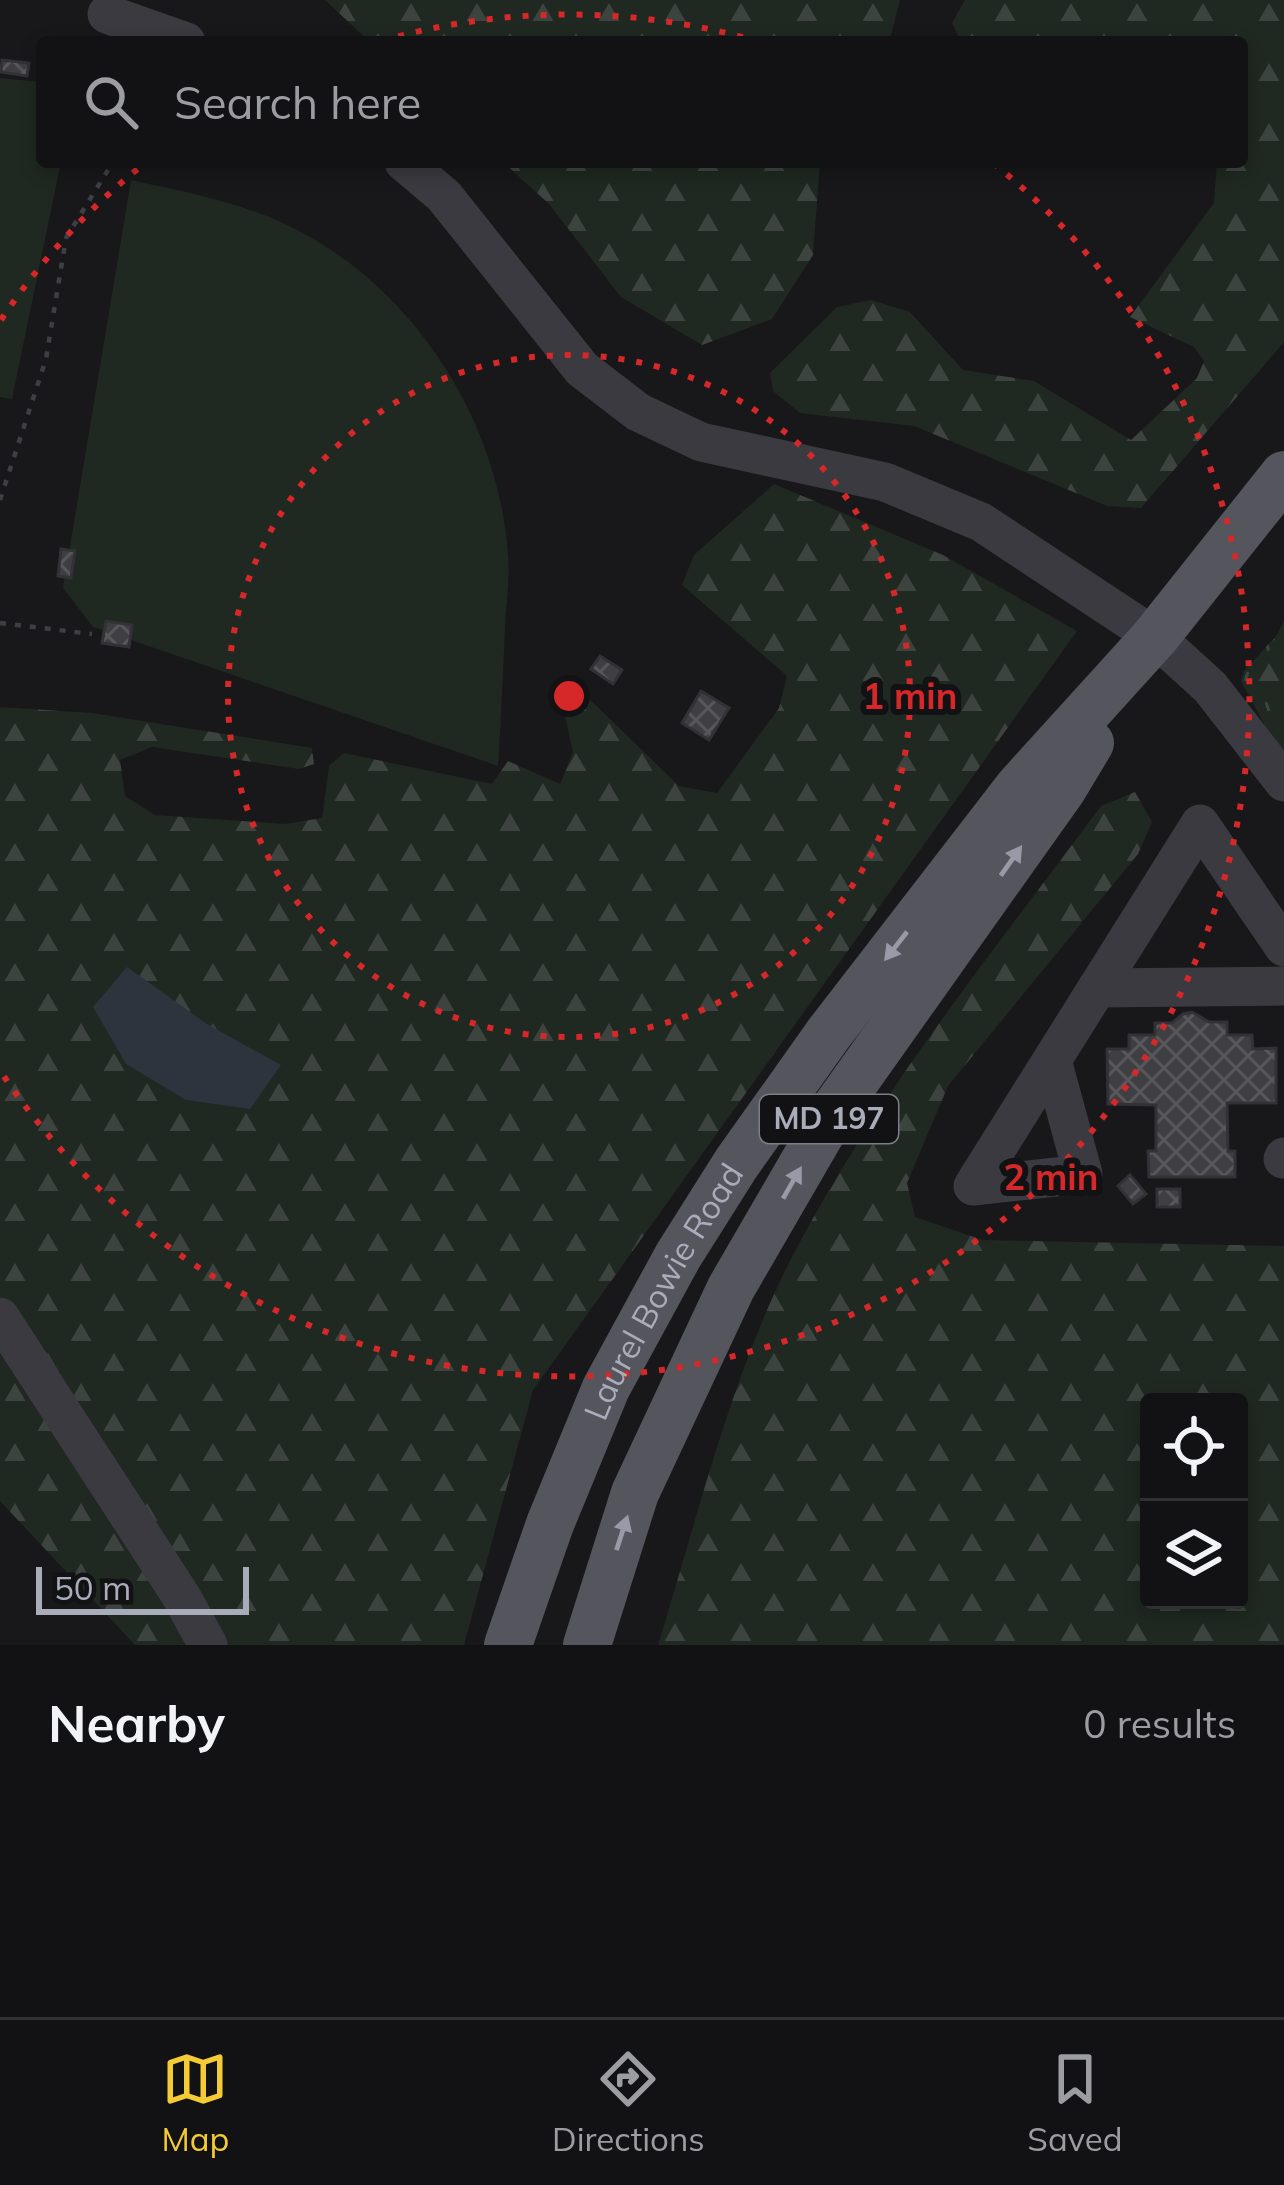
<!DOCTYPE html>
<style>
body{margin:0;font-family:Mulish,sans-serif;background:#1f1f21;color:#f1f3f6}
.controls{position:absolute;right:36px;bottom:36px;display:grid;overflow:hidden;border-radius:12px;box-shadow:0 6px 18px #0003}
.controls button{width:108px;height:108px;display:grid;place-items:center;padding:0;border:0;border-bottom:3px solid #313133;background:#121113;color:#f1f3f6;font:60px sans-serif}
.scale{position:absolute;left:36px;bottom:30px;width:213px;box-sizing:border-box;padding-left:12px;border:6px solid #a9acb9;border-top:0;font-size:33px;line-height:42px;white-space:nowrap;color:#a9acb9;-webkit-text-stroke:9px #121214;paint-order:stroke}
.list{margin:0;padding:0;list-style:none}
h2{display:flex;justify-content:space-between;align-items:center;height:156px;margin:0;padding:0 48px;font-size:51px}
h2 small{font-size:39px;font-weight:400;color:#9c9da0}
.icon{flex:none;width:66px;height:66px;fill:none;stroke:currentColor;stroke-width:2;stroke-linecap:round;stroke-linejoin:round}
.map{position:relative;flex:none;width:1284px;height:1645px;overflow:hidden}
.search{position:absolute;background:#121113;box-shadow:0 6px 18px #0003;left:36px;right:36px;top:36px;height:132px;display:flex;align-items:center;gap:30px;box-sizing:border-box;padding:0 42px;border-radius:12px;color:#9c9da0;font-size:45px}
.sheet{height:372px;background:#121113}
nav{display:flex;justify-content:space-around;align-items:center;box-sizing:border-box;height:168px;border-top:3px solid #313133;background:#121113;font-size:33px;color:#9c9da0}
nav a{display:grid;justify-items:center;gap:6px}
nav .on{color:#f4cb35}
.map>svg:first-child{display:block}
.grass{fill:url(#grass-tufts)}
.forest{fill:url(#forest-firs);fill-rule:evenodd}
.pitch{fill:#1f2821}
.water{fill:#2d343e}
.building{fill:url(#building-cross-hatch);stroke:#323135;stroke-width:3}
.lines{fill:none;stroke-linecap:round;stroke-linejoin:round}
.path{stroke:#3e3f45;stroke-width:4.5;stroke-dasharray:6 9;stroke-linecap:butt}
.minor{stroke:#3a3a40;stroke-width:39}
.major{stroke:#54555d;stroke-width:48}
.oneway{fill:#989ba7}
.ring{fill:none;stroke:#d62828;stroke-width:6;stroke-dasharray:6 12}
.labels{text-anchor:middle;stroke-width:12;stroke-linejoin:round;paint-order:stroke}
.shield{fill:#121214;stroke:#7c7e88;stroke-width:3}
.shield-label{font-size:30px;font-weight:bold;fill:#a9acb9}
.street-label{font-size:33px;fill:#a9acb9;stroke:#121214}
.centre{fill:#d62828;stroke:#121214;stroke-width:6}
.ring-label{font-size:36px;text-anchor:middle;font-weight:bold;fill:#d62828;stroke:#121214;stroke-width:12;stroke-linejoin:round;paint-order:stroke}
</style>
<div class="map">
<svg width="1284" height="1645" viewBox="0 0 1284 1645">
<defs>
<pattern id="grass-tufts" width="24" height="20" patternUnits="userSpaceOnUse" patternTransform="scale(3)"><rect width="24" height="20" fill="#1f2821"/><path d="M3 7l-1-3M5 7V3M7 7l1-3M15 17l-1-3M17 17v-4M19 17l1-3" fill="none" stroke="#3d443f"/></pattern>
<pattern id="forest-firs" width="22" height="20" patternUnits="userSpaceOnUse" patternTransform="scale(3)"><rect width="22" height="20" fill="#1f2821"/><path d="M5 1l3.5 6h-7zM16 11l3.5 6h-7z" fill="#3d443f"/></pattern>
<pattern id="building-cross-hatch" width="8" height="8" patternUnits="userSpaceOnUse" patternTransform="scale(3)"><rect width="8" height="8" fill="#3f3f43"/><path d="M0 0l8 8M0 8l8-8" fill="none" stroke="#58585c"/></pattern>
</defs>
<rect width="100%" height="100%" fill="#181719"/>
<polygon class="grass" points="1284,627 1284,761 1241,681 1244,671"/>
<g class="forest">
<polygon points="325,0 900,0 889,42 370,42"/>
<polygon points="965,0 1284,0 1284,342 1141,508 1107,506 914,426 800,413 773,391 770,373 837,307 871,300 910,312 963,370 1034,381 1131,440 1197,378 1204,361 1194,347 1130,317 1214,203 1217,162 1242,162 1242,42 961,42 952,23"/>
<polygon points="503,162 820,162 813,255 772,319 702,345 621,297 549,204"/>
<polygon points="774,484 943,555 1077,631 533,1390 464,1645 135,1645 0,1501 0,707 92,713 312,748 314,764 299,769 152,747 120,760 125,796 155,815 285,824 322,818 329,766 344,753 492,784 508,761 560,784 573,752 561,698 577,687 679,786 717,793 779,708 787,676 682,585 694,555"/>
<polygon points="1284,621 1284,730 1254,680"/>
<path d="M1135,792L1152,822L1138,854L948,1086L907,1183L915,1217L983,1240L1284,1246V1645H658C698,1516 730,1378 792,1257C876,1095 993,952 1101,806ZM1149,1402H1239V1600H1149Z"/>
</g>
<g class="pitch">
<polygon points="0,78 42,82 42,162 61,162 12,399 0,397"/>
<path d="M131,180C182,191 234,201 281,222C409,280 499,417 508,555C510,579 506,605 505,629C503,674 501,720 498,766L93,627L63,588Z"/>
</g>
<polygon class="water" points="127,967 207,1024 281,1065 250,1109 186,1100 126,1064 93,1007"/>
<g class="building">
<polygon points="2,60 29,63 27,76 1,72"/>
<polygon points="61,549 75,551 71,578 58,576"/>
<polygon points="106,621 132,625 129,647 102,643"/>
<polygon points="600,656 622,670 613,684 591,669"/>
<polygon points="701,691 729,708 709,740 682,723"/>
<polygon points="1192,1012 1209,1022 1227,1022 1227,1035 1252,1035 1253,1049 1276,1048 1276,1103 1227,1103 1228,1151 1235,1151 1235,1177 1149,1177 1148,1151 1156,1151 1156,1105 1108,1104 1107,1049 1129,1049 1129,1035 1155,1035 1155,1023 1172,1023 1183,1014"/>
<polygon points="1130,1175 1146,1194 1133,1204 1118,1186"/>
<rect x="1157" y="1189" width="23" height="18"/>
</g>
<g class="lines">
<g class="path">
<polyline points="0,500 46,359 66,238 113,162"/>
<polyline points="0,623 92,634"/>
</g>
<g class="minor">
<polyline points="107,14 186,42"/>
<polyline points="404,162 444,196 582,369 638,412 701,442 885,482 981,522 1155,637 1210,687 1284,782"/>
<polyline points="1097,988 1284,986"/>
<polyline points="1052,1060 1083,1174 973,1186 1200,824 1284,947"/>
<polyline points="1283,1159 1284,1157"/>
<polyline points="0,1317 181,1596 208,1645"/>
</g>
<g class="major">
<path id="s1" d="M508,1645L550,1524L606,1388L678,1256L736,1164L829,1033L1019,787L1155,637L1284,475"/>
<polyline points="587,1645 635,1493 731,1288 833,1112 1063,788 1090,743"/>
</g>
</g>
<defs><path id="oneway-solid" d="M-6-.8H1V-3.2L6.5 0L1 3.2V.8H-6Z" transform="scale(3)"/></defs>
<g class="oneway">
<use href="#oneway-solid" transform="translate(1011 861) rotate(-55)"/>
<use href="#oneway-solid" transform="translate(896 946) rotate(128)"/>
<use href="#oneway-solid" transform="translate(792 1183) rotate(-60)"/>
<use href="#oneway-solid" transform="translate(622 1533) rotate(-72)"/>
</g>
<g class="ring">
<circle cx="569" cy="696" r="341"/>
<path d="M1 320A681 681 0 0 1 145 163M381 41A681 681 0 0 1 757 41M993 163A681 681 0 1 1 1 1072"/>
</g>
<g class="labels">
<rect class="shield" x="760" y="1095" width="138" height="48" rx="9"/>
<g class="shield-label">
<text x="829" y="1129">MD 197</text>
</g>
<g class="street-label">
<text dy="12" stroke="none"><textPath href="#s1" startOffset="387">Laurel Bowie Road</textPath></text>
</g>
</g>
<circle cx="569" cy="696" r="18" class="centre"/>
<g class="ring-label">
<text x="910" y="709">1 min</text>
<text x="1051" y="1190">2 min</text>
</g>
</svg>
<div class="controls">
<button><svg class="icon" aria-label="locate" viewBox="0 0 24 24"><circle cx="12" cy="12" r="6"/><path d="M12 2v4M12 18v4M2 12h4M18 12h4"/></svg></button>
<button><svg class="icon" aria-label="layers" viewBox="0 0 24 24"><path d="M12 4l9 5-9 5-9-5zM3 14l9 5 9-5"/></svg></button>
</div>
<div class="scale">50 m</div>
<div class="search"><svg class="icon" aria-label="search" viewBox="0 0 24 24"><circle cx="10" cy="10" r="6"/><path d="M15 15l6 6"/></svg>Search here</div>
</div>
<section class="sheet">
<h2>Nearby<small>0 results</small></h2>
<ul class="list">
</ul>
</section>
<nav>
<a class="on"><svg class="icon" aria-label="map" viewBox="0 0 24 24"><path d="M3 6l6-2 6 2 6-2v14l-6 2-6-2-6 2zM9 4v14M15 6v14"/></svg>Map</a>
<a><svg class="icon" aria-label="directions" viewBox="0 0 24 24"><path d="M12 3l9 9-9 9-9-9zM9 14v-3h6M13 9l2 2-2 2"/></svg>Directions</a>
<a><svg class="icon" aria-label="saved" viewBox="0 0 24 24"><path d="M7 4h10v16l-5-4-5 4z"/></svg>Saved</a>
</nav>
